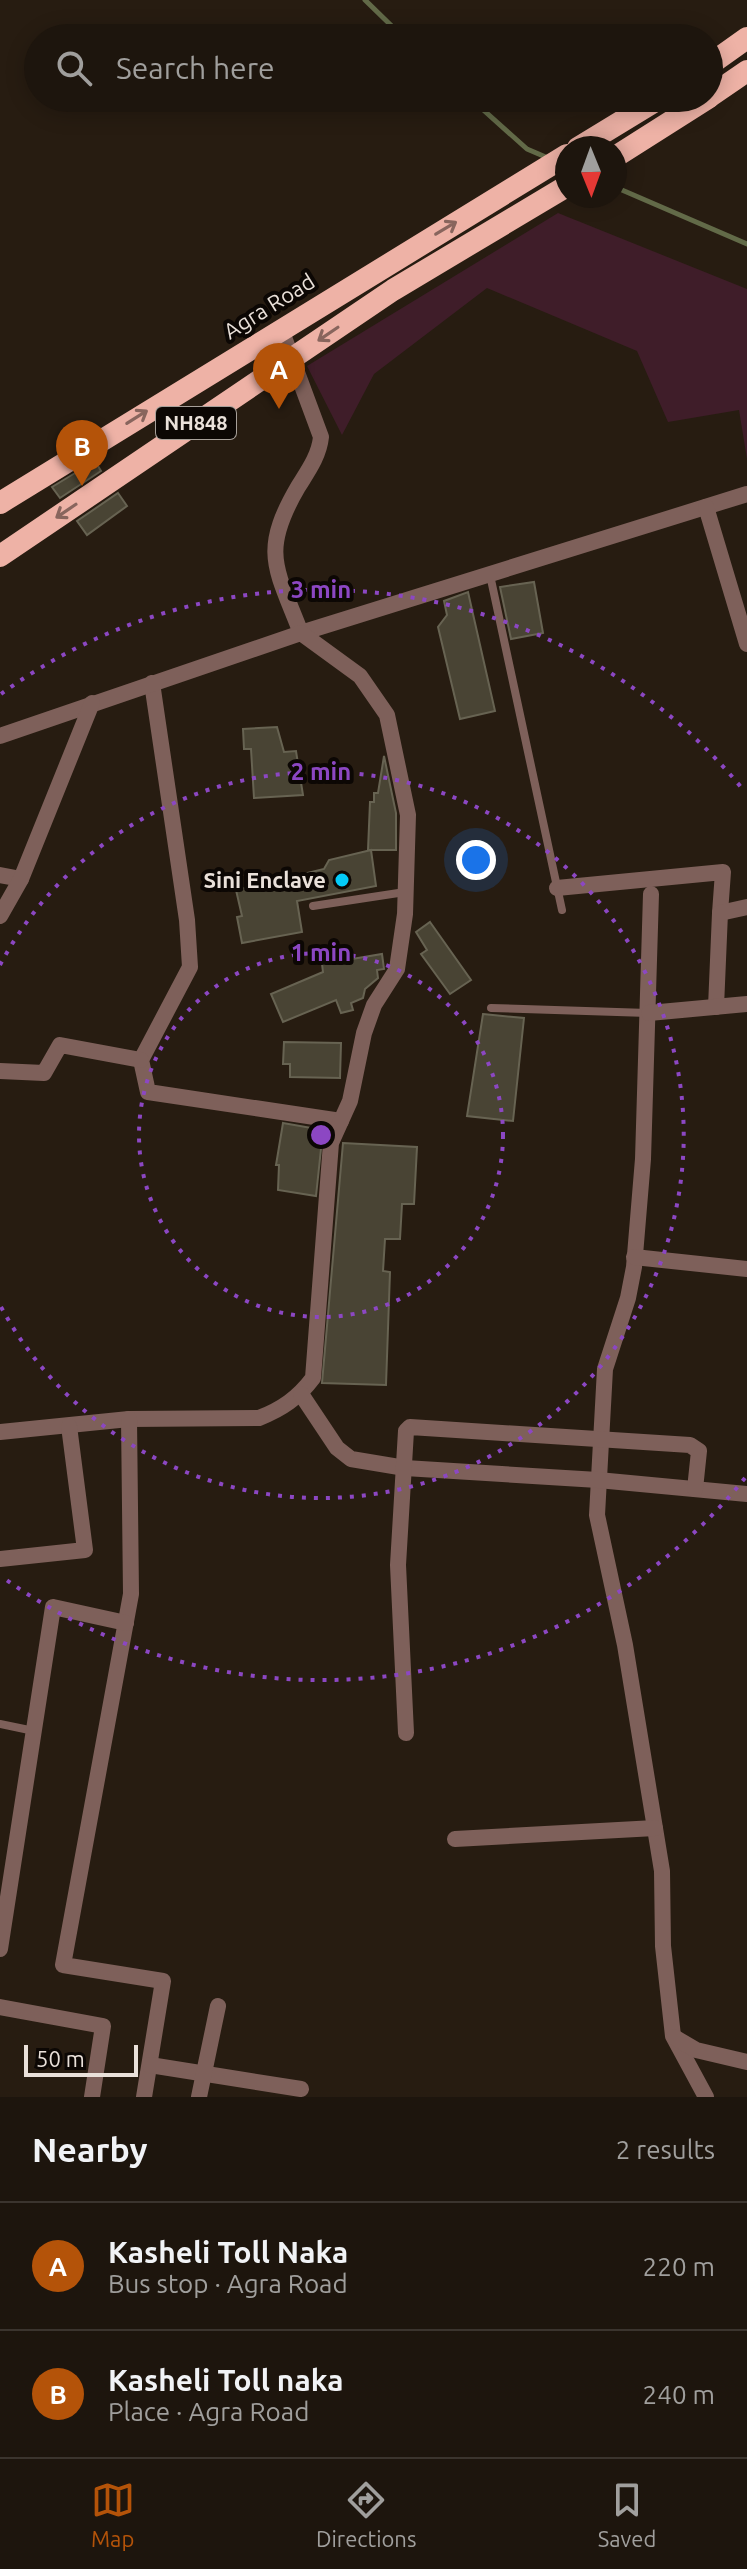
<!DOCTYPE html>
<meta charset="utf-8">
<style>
body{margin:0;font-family:Ubuntu,sans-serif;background:#2a221b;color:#f1f3f6}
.compass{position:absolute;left:555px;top:136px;width:72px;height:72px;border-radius:50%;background:#1d150d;box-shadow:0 4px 20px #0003;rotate:179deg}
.scale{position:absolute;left:24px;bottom:20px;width:114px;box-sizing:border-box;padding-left:8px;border:4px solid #eae1da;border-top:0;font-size:22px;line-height:28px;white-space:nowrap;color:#eae1da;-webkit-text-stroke:6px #0c0704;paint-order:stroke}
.you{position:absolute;left:476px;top:860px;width:28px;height:28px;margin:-20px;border:6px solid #fff;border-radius:50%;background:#1a73e8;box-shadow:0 0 0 12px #1a73e833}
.badge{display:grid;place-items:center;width:52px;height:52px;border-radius:50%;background:#b45309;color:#fff;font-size:26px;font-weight:700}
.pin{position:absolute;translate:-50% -66px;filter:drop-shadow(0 2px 4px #0008)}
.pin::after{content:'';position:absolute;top:42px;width:28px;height:24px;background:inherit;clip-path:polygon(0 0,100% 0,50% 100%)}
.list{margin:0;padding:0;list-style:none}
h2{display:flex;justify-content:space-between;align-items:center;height:104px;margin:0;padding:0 32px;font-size:34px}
h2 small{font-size:26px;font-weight:400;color:#a09f9d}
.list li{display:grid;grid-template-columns:52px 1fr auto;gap:24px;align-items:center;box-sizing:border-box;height:128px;padding:0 32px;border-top:2px solid #3b342e}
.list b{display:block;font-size:30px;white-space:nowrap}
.list p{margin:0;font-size:26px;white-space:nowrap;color:#a09f9d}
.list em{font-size:26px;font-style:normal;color:#a09f9d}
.icon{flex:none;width:44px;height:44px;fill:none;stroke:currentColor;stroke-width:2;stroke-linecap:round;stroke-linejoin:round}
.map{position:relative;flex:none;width:747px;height:2097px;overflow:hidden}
.search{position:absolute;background:#1d150d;box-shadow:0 4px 20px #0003;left:24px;right:24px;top:24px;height:88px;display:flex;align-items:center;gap:20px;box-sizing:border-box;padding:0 28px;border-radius:44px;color:#a09f9d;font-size:30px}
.sheet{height:360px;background:#1d150d}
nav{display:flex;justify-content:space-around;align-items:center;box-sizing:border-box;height:112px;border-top:2px solid #3b342e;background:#1d150d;font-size:22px;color:#a09f9d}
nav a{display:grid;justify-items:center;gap:4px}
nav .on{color:#b45309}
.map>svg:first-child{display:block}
.green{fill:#3f1d29}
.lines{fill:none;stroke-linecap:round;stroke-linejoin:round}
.stream{stroke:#626a48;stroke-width:5}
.building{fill:#494434;stroke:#676352;stroke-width:2}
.service{stroke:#7e605a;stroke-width:8}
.minor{stroke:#7e605a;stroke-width:16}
.trunk{stroke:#eeb2a6;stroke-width:22}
.oneway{stroke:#88655d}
.ring{fill:none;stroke:#8c47c3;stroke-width:4;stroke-dasharray:4 8}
.poi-dot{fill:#04cbf9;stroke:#0c0704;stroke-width:3}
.labels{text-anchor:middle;stroke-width:8;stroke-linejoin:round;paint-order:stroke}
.shield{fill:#0c0704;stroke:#a7a09a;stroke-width:2}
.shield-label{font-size:20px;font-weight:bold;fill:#eae1da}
.street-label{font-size:22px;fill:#eae1da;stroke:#0c0704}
.poi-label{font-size:22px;font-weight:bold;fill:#eae1da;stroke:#0c0704;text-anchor:end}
.centre{fill:#8c47c3;stroke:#0c0704;stroke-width:4}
.ring-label{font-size:24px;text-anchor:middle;font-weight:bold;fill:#8c47c3;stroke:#0c0704;stroke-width:8;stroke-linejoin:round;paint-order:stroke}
</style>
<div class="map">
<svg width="747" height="2097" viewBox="0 0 747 2097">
<rect width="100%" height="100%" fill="#271c11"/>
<polygon class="green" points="558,213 747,289 747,459 739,410 668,422 637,351 487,288 374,374 342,435 307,366"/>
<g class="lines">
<g class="stream">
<polyline points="365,0 404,38"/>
<polyline points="470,98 527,149 548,158"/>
<polyline points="615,187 747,244"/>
</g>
</g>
<g class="building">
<polygon points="95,461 101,471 60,498 52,487"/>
<polygon points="118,493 127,506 87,535 77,521"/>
<polygon points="534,582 543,633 511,639 500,587"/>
<polygon points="468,592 495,711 460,719 438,627 447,615 444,601"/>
<polygon points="277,727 284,752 296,751 303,795 254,798 251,749 244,749 243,729"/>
<polygon points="384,756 396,813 396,850 368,850 370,802 374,802 374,793 378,793"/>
<polygon points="371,850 376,886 297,901 302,932 242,943 237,917 242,916 236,890 324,869 329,860"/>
<polygon points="430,922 471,980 450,994 421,954 427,950 416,932"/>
<polygon points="382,954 384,969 377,970 378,978 365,989 363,998 351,1003 353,1010 341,1013 336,1000 283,1022 271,994 323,972 322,964"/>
<polygon points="483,1014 524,1018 513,1121 467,1116"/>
<polygon points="284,1042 341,1043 340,1078 290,1077 290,1064 283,1064"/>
<polygon points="283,1123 323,1130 316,1196 278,1190 279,1165 276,1165"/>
<polygon points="343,1143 417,1147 414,1204 402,1204 400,1239 385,1239 383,1271 390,1272 386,1385 322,1383"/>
</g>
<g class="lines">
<g class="service">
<polyline points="490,575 562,910"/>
<polyline points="313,906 405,892"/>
<polyline points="491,1008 648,1013"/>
<polyline points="0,1724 34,1731"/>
</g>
<g class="minor">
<path d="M281,329L321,437C319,456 308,471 298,487C260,552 276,568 301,633L747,494"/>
<polyline points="706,507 747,644"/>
<polyline points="152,683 187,920 190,967 141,1060 148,1092 341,1121"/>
<path d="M0,736L301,633L360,676L387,715L408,815L405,914L397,969L374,1005L364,1033L350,1101L331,1143L313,1378C298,1398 282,1409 259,1418L129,1419L0,1432"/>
<polyline points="0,875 21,879"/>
<polyline points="557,888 723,872 720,913"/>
<polyline points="651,894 643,1159 634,1267 628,1298 605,1369 597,1515 625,1645 662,1871 663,1946 673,2036 706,2097"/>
<polyline points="0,916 21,879 92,703"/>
<polyline points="716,1007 720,913 747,907"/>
<polyline points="649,1013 747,1004"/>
<polyline points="0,1071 44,1073 60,1045 141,1060"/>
<polyline points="634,1257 747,1269"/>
<polyline points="301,1394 337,1448 351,1459 405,1468 598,1480 747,1494"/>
<polyline points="129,1419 131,1594 63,1965 163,1981 144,2097"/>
<polyline points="0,1559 85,1550 69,1426"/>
<polyline points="406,1733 398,1565 406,1431 410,1427 690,1445 699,1451 695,1489"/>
<polyline points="455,1839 655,1828"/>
<polyline points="0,1949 53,1607 126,1623"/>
<polyline points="0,2007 103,2026 92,2097"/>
<polyline points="674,2037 696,2050 747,2062"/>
<polyline points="150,2065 301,2089"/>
<polyline points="199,2097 218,2006"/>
</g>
<g class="trunk">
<polyline points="709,65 747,38"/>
<polyline points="709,97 747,71"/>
<polyline points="578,148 660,98"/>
<polyline points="615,157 708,98"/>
<polyline points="0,503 567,155"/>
<polyline points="0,556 393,290 567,186"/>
</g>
</g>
<defs><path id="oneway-shaft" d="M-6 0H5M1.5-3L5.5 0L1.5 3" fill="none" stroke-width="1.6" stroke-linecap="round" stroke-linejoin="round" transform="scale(2)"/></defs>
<g class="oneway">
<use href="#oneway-shaft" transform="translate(446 228) rotate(-31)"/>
<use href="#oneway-shaft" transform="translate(328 334) rotate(146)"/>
<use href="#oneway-shaft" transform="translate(137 417) rotate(-32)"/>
<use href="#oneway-shaft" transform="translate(66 511) rotate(146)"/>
</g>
<g class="ring">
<circle cx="321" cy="1135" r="182"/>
<path d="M0 965A363 363 0 1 1 0 1305"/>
<path d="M745 1478A545 545 0 0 1 1 1576M1 694A545 545 0 0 1 745 792"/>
</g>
<circle class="poi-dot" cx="342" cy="880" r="8"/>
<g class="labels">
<rect class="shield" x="156" y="407" width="80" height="32" rx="6"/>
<g class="shield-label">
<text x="196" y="430">NH848</text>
</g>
<g class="street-label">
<text transform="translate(269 306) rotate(-32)" y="8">Agra Road</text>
</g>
<g class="poi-label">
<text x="326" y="888">Sini Enclave</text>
</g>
</g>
<circle cx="321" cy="1135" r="12" class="centre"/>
<g class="ring-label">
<text x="321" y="598">3 min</text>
<text x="321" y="780">2 min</text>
<text x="321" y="961">1 min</text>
</g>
</svg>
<svg class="compass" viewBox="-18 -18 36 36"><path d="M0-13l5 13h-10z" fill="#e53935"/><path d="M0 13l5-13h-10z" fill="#a09f9d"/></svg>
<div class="scale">50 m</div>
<div class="you"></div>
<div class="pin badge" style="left:279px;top:409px">A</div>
<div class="pin badge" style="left:82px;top:486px">B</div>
<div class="search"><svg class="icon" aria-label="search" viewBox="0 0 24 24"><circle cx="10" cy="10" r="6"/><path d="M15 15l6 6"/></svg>Search here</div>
</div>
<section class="sheet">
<h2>Nearby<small>2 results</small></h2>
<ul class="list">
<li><span class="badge">A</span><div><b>Kasheli Toll Naka</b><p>Bus stop · Agra Road</p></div><em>220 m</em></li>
<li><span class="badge">B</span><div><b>Kasheli Toll naka</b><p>Place · Agra Road</p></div><em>240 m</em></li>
</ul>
</section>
<nav>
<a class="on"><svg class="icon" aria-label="map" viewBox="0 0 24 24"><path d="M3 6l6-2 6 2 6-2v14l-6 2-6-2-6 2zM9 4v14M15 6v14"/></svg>Map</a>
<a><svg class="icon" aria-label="directions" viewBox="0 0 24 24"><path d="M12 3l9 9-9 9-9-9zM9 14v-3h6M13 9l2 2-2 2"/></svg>Directions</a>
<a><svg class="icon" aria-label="saved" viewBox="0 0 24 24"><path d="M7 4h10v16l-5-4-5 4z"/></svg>Saved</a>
</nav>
